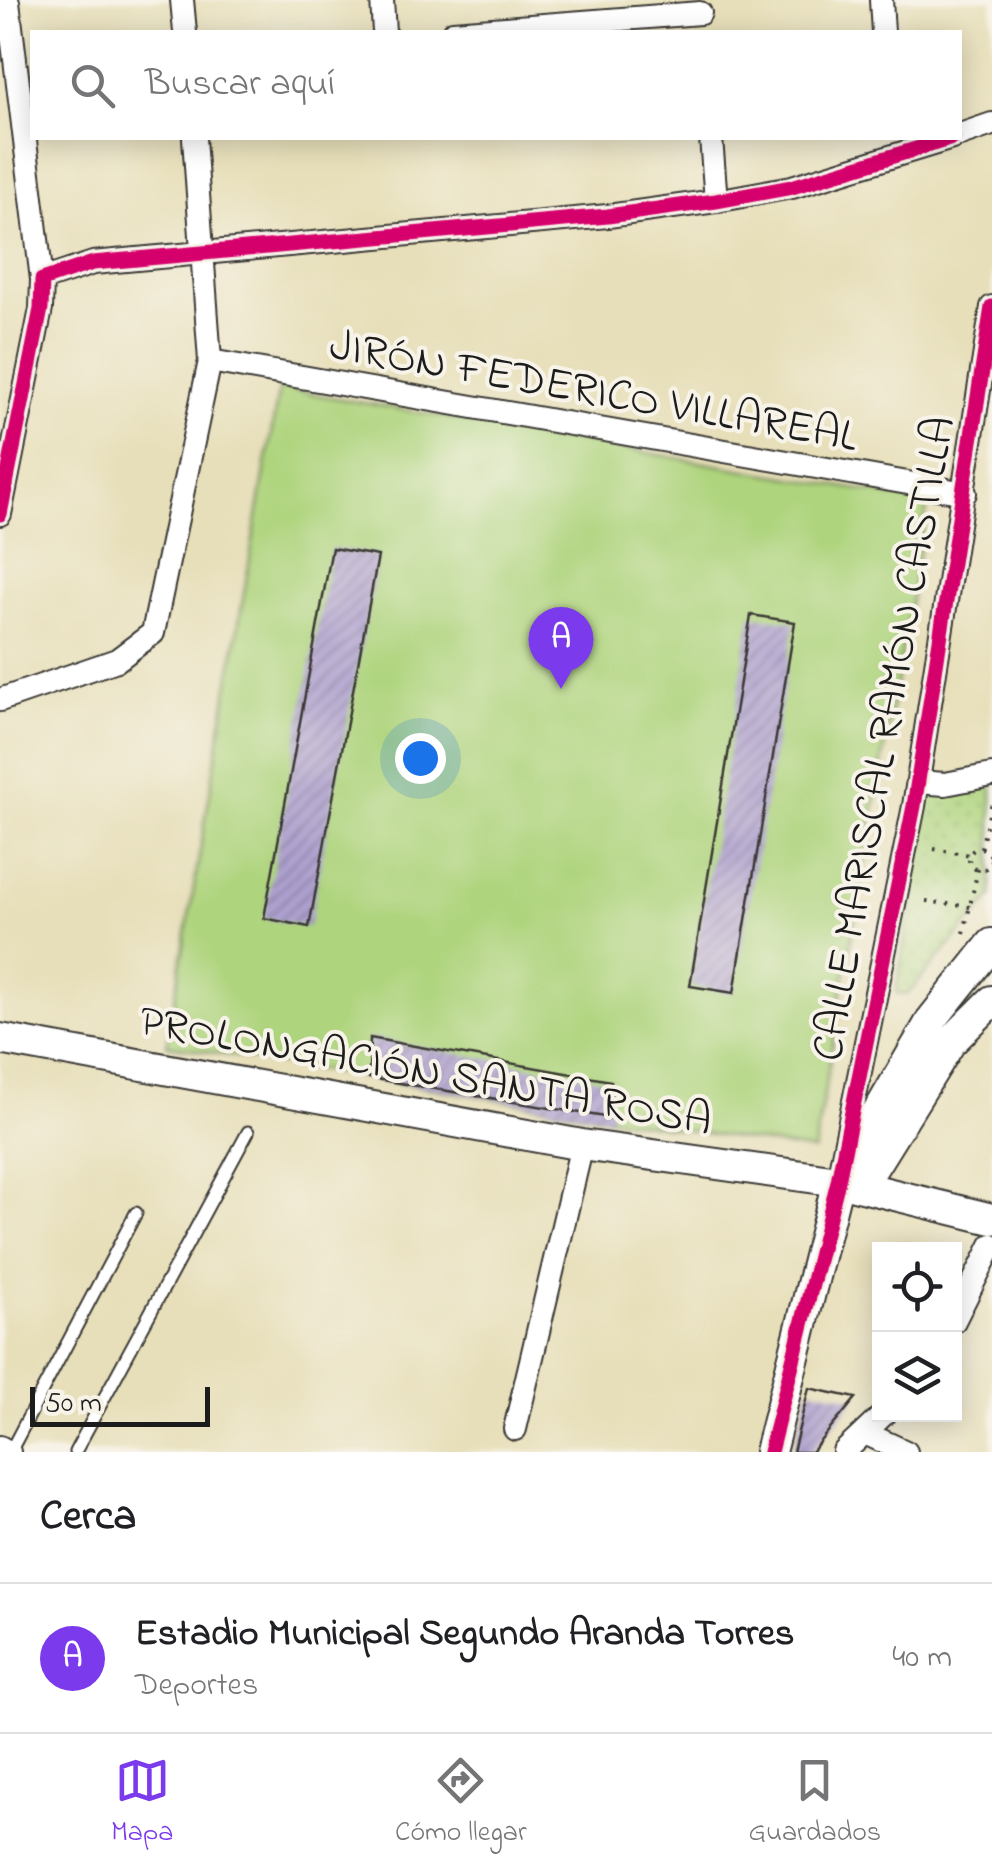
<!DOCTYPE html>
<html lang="es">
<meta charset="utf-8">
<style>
body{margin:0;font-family:"Indie Flower",sans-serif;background:#f2f2f2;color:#202124}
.controls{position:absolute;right:30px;bottom:30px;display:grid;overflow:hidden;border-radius:0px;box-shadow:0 5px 25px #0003}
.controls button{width:90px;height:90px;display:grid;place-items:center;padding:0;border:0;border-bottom:2px solid #e0e0e0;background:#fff;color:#202124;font:50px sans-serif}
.scale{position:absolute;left:30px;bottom:25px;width:180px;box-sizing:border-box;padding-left:10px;border:5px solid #1c1c1c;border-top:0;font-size:28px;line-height:35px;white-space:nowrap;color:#1c1c1c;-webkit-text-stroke:8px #f7f3e8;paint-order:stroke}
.you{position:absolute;left:420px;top:758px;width:35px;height:35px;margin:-25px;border:8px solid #fff;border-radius:50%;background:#1a73e8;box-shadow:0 0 0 15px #1a73e833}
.badge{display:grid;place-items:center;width:65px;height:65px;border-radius:50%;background:#7c3aed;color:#fff;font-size:32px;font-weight:700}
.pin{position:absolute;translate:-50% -82px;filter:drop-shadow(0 2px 5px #0008)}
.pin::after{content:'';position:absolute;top:52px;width:35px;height:30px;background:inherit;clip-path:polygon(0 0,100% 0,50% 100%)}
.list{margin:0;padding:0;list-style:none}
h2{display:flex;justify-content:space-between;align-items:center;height:130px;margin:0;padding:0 40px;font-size:42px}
h2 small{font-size:32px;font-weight:400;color:#757577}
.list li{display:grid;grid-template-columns:65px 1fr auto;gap:30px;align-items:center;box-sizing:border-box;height:150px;padding:0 40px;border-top:2px solid #e0e0e0}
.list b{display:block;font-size:38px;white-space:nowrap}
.list p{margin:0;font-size:32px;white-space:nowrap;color:#757577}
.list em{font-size:32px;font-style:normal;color:#757577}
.icon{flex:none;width:55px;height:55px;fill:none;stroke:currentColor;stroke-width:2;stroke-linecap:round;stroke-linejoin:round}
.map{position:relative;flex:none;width:992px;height:1452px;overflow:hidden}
.search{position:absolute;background:#fff;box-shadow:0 5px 25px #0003;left:30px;right:30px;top:30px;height:110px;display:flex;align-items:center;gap:25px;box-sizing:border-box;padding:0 35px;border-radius:0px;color:#757577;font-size:38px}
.sheet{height:280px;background:#fff}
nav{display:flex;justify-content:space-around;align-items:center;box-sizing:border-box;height:140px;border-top:2px solid #e0e0e0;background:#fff;font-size:28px;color:#757577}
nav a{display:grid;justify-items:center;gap:5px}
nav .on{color:#7c3aed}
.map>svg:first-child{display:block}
.green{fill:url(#green-dots);stroke:#65784c;stroke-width:2.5}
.pitch{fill:#aed47d;stroke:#65784c;stroke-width:2.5}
.building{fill:url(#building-hatch)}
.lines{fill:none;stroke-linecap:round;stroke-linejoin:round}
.lane-casing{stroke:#3a3934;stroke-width:15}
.street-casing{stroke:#3a3934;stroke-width:26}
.secondary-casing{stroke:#3a3934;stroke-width:34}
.path{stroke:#3a3934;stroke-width:4;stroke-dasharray:2.5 8;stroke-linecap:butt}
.lane{stroke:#fff;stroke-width:11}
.street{stroke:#fff;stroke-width:22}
.secondary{stroke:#fff;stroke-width:30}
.cycleway-casing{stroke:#f7f3e8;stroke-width:21}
.cycleway{stroke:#d6006c;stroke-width:15}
.labels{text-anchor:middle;stroke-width:8;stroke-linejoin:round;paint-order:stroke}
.street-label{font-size:45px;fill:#1c1c1c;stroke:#f7f3e8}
</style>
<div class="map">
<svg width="992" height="1452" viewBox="0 0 992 1452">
<defs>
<pattern id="green-dots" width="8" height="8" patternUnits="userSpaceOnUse" patternTransform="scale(2.5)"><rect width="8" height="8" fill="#aed47d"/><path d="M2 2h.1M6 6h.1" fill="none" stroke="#95b56b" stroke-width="1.8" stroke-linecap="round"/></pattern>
<pattern id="building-hatch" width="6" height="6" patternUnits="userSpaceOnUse" patternTransform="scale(2.5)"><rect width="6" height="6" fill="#aea0cf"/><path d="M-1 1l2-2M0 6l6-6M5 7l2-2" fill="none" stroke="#8d82a7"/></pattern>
</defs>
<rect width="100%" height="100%" fill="#f7f3e8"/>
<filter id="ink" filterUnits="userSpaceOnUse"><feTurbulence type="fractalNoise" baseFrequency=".01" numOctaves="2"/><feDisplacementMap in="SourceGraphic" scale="20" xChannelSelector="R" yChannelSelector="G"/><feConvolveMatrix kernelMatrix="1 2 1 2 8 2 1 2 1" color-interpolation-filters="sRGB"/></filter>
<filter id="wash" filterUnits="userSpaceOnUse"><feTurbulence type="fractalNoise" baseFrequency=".0048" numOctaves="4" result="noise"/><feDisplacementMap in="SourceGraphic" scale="40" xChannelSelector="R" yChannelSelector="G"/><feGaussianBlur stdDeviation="2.25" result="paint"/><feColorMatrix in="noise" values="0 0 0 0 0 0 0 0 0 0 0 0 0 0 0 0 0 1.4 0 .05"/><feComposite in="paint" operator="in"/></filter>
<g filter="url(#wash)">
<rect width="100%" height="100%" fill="#e7dfb9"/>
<polygon class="green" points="992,776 992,897 907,995 896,993 929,789"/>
<polygon class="pitch" points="279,388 928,502 814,1151 167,1045"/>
<g id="blocks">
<g class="building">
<polygon points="332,548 378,556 309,927 264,918"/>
<polygon points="751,615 795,622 734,993 690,986"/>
<polygon points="370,1038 611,1081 611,1118 369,1078"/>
<polygon points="809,1388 856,1398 811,1452 793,1452"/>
</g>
</g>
</g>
<g filter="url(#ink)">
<use href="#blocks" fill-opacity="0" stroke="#3a3934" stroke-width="2.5"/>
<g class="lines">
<g class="lane-casing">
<g id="lane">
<polyline points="10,1452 136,1213"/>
<polyline points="75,1452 248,1132"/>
</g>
</g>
<g class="street-casing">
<g id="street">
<polyline points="182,0 185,32"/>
<polyline points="382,0 384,32"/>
<polyline points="881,0 883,32"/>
<polyline points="8,2 42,280"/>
<polyline points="453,32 700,13"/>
<polyline points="960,135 992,124"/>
<polyline points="711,138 716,201"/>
<polyline points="210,361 965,493"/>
<polyline points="0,514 41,309 42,280 93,263 608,216 716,201 792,187 952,138"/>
<polyline points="0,700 117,660 153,633 210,361 194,138"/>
<polyline points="918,782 945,784 992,775"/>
<polyline points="841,1165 914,806 992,307"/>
<polyline points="954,1321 992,1245"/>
<polyline points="515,1429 582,1145"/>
<polyline points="867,1434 906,1452"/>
<polyline points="0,1447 9,1452"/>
<polyline points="844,1452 884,1414"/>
</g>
</g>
<g class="secondary-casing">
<g id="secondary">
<polyline points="0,1039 582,1145 838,1181 992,1219"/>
<polyline points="861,1186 950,1043 992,1001"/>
<polyline points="770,1452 838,1181 933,1018 992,944"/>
</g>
</g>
<g class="path">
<polyline points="981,848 992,802"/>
<circle cx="980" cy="859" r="11"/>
<polyline points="934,849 970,855"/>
<polyline points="926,901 970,907"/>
<polyline points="964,933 978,869"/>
</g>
<use href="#lane" class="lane"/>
<use href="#street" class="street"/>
<use href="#secondary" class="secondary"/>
<g class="cycleway-casing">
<g id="cycleway">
<polyline points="0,514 41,309 42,280 93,263 608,216 716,201 792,187 952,138"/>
<polyline points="770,1452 838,1181 914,806 992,307"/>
</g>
</g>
<use href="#cycleway" class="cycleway"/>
</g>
</g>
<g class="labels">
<g class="street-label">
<text transform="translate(594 388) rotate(10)" y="16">JIRÓN FEDERICO VILLAREAL</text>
<text transform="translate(881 738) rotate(-80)" y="16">CALLE MARISCAL RAMÓN CASTILLA</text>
<text transform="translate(426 1068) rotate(10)" y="16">PROLONGACIÓN SANTA ROSA</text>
</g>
</g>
</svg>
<div class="controls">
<button><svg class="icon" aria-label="locate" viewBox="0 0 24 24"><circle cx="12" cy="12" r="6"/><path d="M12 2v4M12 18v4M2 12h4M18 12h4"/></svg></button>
<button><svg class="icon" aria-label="layers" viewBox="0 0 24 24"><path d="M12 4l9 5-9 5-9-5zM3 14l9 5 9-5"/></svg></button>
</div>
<div class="scale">50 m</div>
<div class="you"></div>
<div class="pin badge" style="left:561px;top:689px">A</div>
<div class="search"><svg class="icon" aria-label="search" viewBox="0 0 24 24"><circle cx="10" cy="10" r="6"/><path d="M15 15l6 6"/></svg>Buscar aquí</div>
</div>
<section class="sheet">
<h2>Cerca<small></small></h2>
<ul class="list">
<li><span class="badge">A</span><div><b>Estadio Municipal Segundo Aranda Torres</b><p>Deportes</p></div><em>40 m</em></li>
</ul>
</section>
<nav>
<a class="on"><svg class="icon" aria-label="map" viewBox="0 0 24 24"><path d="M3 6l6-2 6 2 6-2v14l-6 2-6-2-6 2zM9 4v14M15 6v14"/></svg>Mapa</a>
<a><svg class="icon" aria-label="directions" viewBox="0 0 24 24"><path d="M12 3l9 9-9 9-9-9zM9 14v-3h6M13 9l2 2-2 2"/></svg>Cómo llegar</a>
<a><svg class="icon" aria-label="saved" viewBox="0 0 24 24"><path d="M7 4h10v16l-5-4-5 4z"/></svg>Guardados</a>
</nav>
